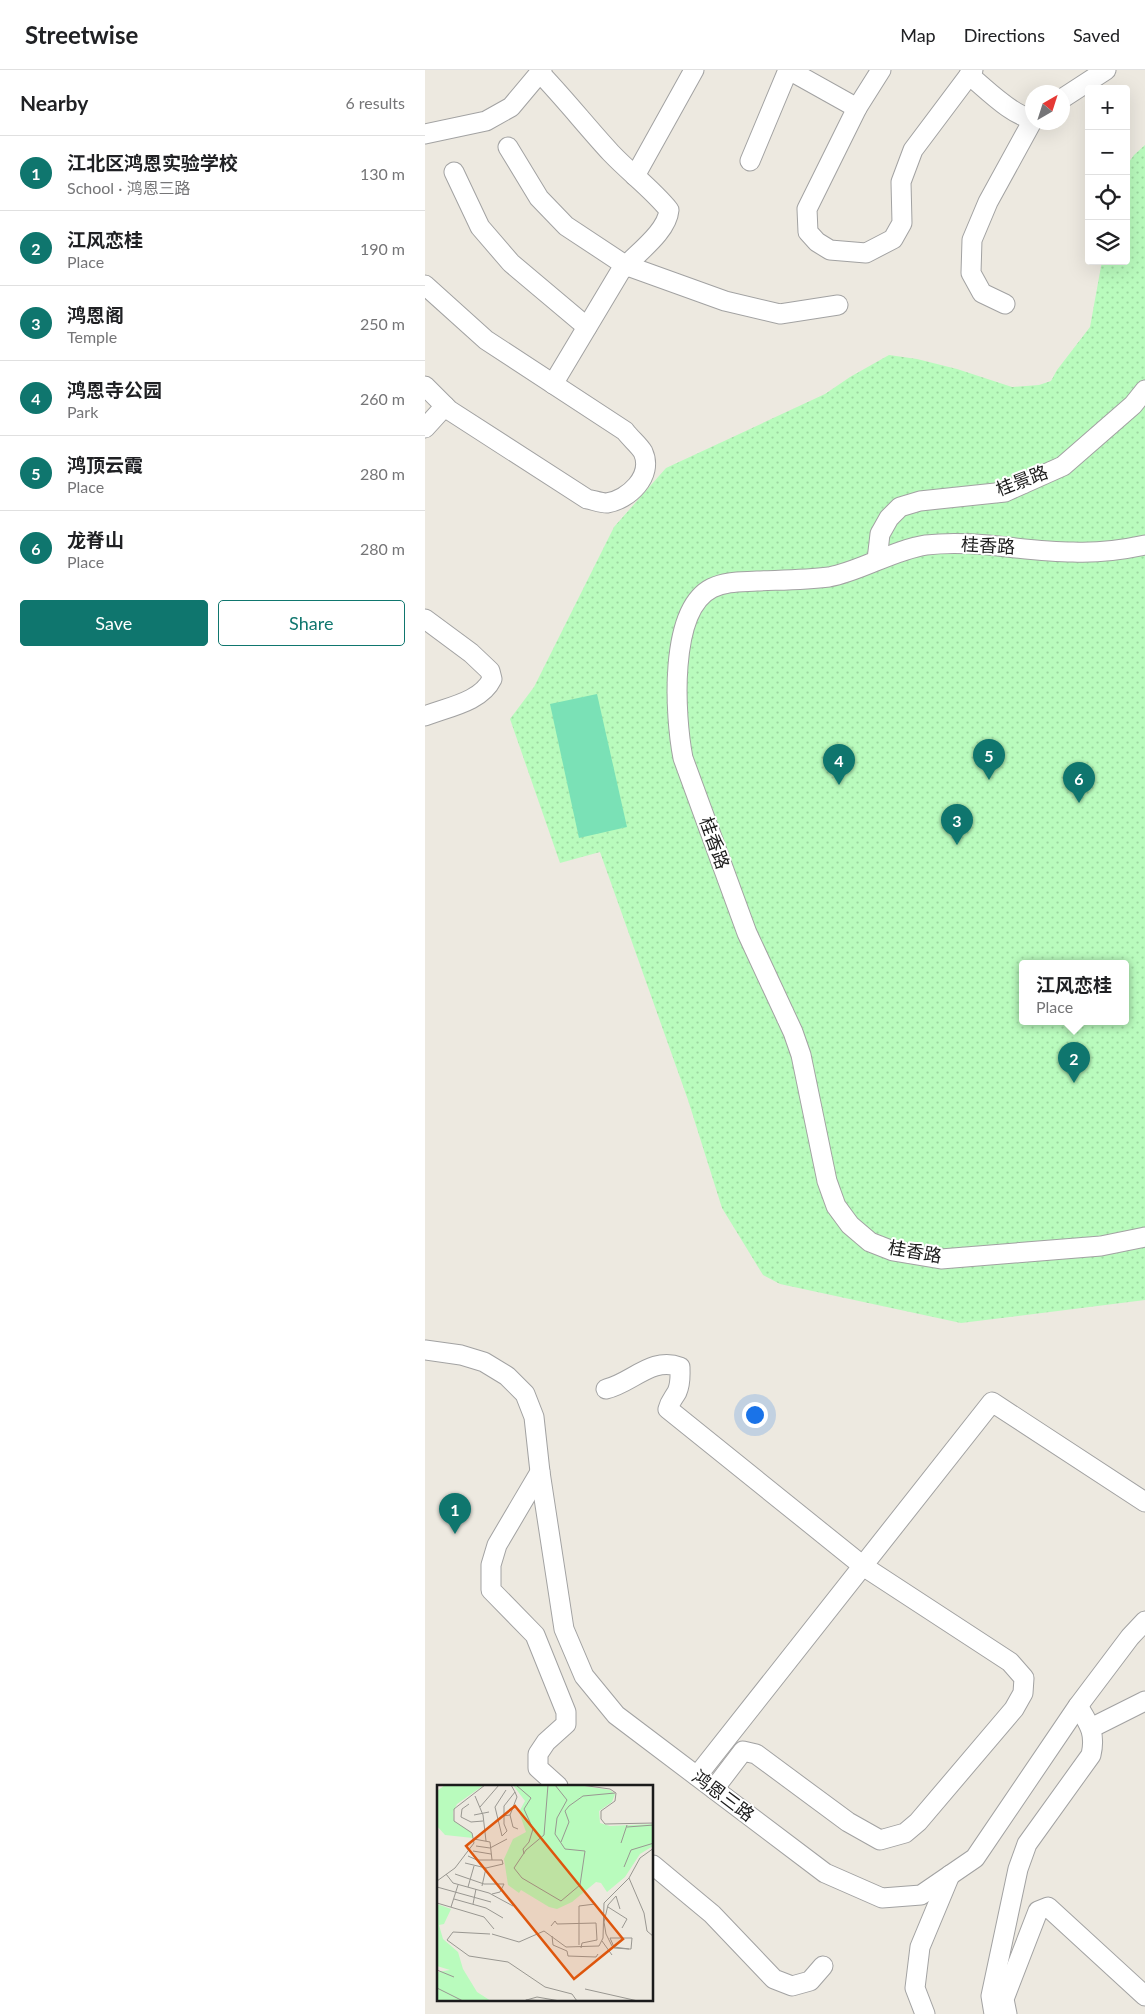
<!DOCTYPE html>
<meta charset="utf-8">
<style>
body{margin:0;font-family:Lato,"Noto Sans SC",sans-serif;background:#f6f6f6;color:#202124}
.controls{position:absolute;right:15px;top:15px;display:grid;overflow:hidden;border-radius:5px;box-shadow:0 5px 20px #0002}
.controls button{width:45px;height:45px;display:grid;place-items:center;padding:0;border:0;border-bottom:1px solid #e0e0e0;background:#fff;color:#202124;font:25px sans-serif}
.compass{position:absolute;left:600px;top:15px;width:45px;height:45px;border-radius:50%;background:#fff;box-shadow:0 5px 20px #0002;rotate:39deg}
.you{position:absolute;left:329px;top:1344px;width:18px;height:18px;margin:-12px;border:4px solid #fff;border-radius:50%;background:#1a73e8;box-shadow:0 0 0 8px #1a73e833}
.badge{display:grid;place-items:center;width:32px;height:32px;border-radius:50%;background:#0f766e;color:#fff;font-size:16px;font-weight:700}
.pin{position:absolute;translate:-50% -41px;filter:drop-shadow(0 1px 2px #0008)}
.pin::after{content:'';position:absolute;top:26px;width:18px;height:15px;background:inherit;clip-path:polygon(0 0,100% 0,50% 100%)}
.popup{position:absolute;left:594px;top:890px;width:110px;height:65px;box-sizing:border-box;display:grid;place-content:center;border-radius:5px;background:#fff;filter:drop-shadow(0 1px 4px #0005);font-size:16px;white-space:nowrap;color:#757577}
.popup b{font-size:19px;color:#202124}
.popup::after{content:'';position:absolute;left:50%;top:100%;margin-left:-10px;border:10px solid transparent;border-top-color:#fff}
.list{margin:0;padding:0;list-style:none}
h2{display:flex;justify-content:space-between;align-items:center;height:65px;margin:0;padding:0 20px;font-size:21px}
h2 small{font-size:16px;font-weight:400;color:#757577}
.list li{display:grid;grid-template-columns:32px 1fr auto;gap:15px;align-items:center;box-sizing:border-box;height:75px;padding:0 20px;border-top:1px solid #e0e0e0}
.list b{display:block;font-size:19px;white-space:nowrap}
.list p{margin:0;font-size:16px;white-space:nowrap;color:#757577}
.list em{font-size:16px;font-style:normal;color:#757577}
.actions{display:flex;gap:10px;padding:15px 20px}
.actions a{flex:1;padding:11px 0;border:1px solid #0f766e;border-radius:5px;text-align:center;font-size:18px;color:#0f766e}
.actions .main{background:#0f766e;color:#fff}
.icon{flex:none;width:28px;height:28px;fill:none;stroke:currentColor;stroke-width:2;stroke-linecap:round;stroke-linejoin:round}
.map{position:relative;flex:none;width:720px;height:1944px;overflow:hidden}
header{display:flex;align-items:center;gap:30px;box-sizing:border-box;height:70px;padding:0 25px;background:#fff;border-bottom:1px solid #e0e0e0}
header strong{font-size:24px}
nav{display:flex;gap:28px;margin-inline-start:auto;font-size:18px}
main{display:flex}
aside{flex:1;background:#fff}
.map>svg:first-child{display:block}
.park{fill:url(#park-dots);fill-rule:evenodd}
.pitch{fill:#7ae1b6}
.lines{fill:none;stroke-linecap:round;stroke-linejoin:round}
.minor-casing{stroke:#a2a2a2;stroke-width:21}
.minor{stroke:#fff;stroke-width:19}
.labels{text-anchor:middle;stroke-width:4;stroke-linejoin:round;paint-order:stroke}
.street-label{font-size:18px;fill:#1b1b1b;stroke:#fff}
.inset-road{fill:none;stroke:#999791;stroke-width:1}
.view{fill:#de560d;fill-opacity:0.15;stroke:#de560d;stroke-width:2.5}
.inset-edge{fill:none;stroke:#1b1b1b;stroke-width:2.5}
</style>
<header>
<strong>Streetwise</strong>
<nav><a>Map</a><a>Directions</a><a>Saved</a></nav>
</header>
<main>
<aside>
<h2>Nearby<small>6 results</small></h2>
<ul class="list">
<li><span class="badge">1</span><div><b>江北区鸿恩实验学校</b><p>School · 鸿恩三路</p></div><em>130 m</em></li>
<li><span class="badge">2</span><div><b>江风恋桂</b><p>Place</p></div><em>190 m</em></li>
<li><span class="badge">3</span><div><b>鸿恩阁</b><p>Temple</p></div><em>250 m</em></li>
<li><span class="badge">4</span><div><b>鸿恩寺公园</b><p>Park</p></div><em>260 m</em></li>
<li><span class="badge">5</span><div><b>鸿顶云霞</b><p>Place</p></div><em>280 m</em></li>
<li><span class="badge">6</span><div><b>龙脊山</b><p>Place</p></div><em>280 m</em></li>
</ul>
<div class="actions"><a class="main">Save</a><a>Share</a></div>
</aside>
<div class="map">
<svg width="720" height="1944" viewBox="0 0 720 1944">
<defs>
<pattern id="park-dots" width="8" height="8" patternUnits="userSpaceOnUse" patternTransform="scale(1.25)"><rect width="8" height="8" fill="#b9fbbd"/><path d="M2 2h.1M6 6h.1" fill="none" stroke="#9ed7a2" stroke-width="1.8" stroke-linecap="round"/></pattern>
</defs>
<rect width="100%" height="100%" fill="#ede9e0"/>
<path class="park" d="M720,75V1230L536,1253L355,1214L338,1205L297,1138L263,1030L175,782L135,793L85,649L109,617L189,457L241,398L400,324L425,307L464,285L492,289L532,299L587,317L614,315L626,311L632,300L665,257L677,191H701V96L709,85ZM598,894H700V952H598Z"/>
<polygon class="pitch" points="172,624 202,757 154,768 125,634"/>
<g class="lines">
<g class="minor-casing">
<g id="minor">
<polyline points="364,0 432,38"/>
<polyline points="456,0 432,38 382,139 383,162 392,172 405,180 441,183 468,169 477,153 476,112 488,80 548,0"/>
<path d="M115,3C140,29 162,57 186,83C205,103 227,119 244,140C242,163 209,185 195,202L128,314"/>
<path d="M544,5C558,16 590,49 608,48"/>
<polyline points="638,28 681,0"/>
<polyline points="0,64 61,51 86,37 117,0"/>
<polyline points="83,77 114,128 141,156 200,195 300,231 355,244 413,235"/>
<polyline points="325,91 363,0"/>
<polyline points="29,102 55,157 86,193 162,257"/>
<polyline points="210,106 269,0"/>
<path d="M0,215L61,270L200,361C205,368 214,375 218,382C229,406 203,430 182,433C176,433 168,430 162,429L24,340L0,316"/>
<polyline points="580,234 557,223 546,203 547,170 563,132 608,50"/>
<polyline points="0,358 20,336"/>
<path d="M720,475C697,480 672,483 648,482C599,482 551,469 501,475C468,480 436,501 404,507C380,510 356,510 332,511C317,512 301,511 287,518C243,540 250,647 258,688L322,863L368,962L376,985L402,1111L411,1136L425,1155L445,1172L468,1181L516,1189L676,1176L720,1167"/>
<polyline points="452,490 455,464 464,448 475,437 495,431 580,422 638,396 708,335 720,320"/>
<path d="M0,549L46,583L65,601L67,609C56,632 23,637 0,646"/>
<polyline points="0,1280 36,1285 59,1292 82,1306 100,1324 109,1347 115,1402 139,1559 159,1606 191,1645 400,1803 457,1828 496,1825 550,1788 653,1636 705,1567 720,1551"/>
<path d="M181,1319C207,1313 227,1286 255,1297C255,1306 256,1313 252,1322C248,1329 245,1331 243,1339L438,1496L585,1592L599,1608L598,1623L589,1639L493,1752L480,1763L455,1770L423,1752L331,1684L318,1681L289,1719"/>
<polyline points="115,1402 72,1475 66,1495 66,1520 110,1565 141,1642 141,1654 121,1672 113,1684 113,1698 133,1716"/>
<polyline points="666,1658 720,1631"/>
<polyline points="272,1706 567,1332 720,1432"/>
<polyline points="228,1795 287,1844 349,1909 367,1916 385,1911 398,1896"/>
<polyline points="500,1944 490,1918 495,1877 525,1805"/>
<path d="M569,1944L566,1926L593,1799L602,1774L666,1685C671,1663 664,1654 653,1636"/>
<polyline points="582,1944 579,1929 613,1841 623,1837 720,1926"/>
</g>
</g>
<use href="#minor" class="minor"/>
</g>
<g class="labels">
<g class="street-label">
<text transform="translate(597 411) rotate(-21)" y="6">桂景路</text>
<text transform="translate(563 476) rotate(3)" y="6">桂香路</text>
<text transform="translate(289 773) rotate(70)" y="6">桂香路</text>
<text transform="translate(490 1182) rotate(10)" y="6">桂香路</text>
<text transform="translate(298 1726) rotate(37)" y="6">鸿恩三路</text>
</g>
</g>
<g transform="translate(12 1715)">
<rect width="216" height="216" fill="#ede9e0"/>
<path d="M8,0H47L20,19L16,27L17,36L34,47L36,53L8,50L0,41V6ZM76,0H141L173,5L178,9L175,17L162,26L163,38L173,41L216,39V61L203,69L188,92L170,107L164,98L159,97L135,117L120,124L112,122L84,105L82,108L71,100L67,74L76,54L89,47L82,27L88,16ZM0,119L14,124L7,139L2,140L6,154L21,167L26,184L40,207L54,216H0V187L13,185L0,181Z" fill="#b9fbbd"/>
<path class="inset-road" d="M79,0L94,13L87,24L96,44L92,57L86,64L87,69M111,0L107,50L89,65L77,83L85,93L124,116L143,100L148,66L128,64L118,49L120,33L130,15L118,0M144,0L173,4L179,8L178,16L164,26V34L168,39L217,38M69,5L58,22L65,51L70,46L67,39V21L78,7L74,0M38,11L46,30L49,56M32,19L25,24L24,32L34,37L46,36M43,22L62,0M37,30L52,27M73,30L76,42L81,44M66,31L73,30L80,12L78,7M190,42L217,40M37,54L53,57L55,75M124,57L132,37L128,26L132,21L146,11L178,8M184,58L190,40M39,61L53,63L70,54M217,63L203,73L192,93L207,128L210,146L217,152M36,66L54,69M28,78L49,83L66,79L65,75H40L31,71M187,82L194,65L217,58M9,89L16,98L52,108L76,121M18,89L47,99H67L63,107L55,109M0,96L18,83L37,58L35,48L17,36V24L48,0M45,101L49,83M0,102L54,117M31,102L37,81M17,114L49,123L66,133M0,118L47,132L57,144M36,119L39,104M14,122L21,100M171,122L190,134L185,143M183,124L179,111L171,120L167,137L169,149L175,161L177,163L192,164H194L195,153H173L177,162L192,164M114,141L118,136L120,139L159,138L160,155L145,158L144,163M53,149L16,147L10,155L32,171L71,177L108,202L135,209L140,216M55,149L82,157L107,146L129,162L162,161L166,153L167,118L192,93M115,151L116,160L130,166L131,171L159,172L161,169M165,156L175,170M142,160V121L158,119M0,185L17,192M0,203L26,216M148,204L201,216M89,215L116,216M86,216L100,212L123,216"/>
<path class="view" d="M78,21L186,154L137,194L29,61Z"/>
<rect width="216" height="216" class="inset-edge"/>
</g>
</svg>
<div class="controls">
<button>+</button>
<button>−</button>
<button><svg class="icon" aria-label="locate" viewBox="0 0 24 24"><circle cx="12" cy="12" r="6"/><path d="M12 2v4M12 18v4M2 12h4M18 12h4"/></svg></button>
<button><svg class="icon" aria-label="layers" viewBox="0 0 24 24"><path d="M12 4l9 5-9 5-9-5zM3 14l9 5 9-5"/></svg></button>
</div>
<svg class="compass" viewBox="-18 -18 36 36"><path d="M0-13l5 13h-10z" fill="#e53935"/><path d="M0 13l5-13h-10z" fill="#757577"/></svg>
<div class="you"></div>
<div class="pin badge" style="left:30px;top:1464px">1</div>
<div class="pin badge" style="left:649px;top:1013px">2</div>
<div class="popup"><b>江风恋桂</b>Place</div>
<div class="pin badge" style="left:532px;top:775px">3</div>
<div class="pin badge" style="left:414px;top:715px">4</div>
<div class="pin badge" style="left:564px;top:710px">5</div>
<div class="pin badge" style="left:654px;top:733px">6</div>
</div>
</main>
